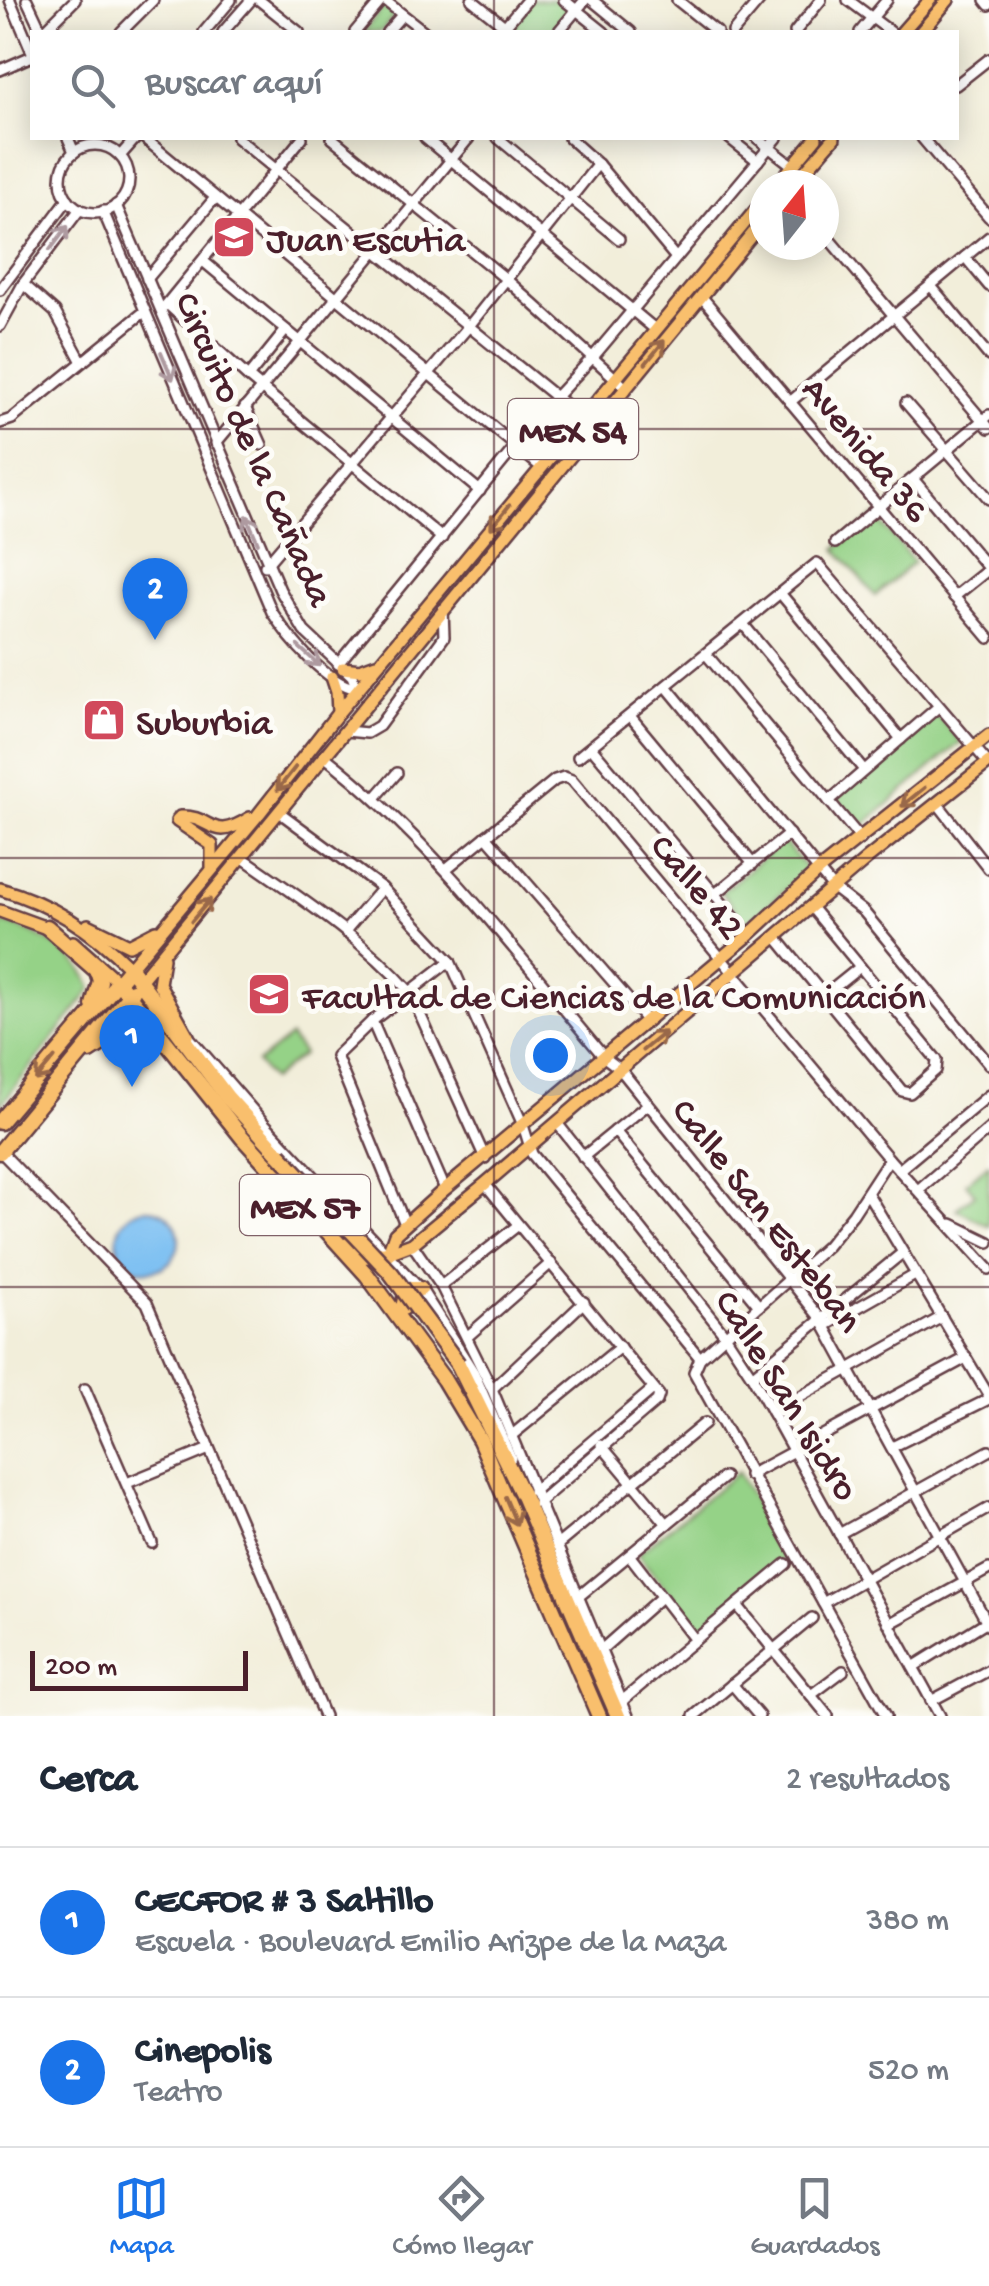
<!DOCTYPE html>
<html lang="es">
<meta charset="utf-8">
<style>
body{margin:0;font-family:"Gochi Hand",sans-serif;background:#f2f2f3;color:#1f2937}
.compass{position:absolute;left:749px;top:170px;width:90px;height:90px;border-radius:50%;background:#fff;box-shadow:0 5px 25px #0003;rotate:17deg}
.scale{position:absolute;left:30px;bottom:25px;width:218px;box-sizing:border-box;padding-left:10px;border:5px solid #4a1f2b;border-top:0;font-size:28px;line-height:35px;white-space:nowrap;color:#4a1f2b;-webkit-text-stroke:8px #fdfcf7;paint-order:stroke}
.you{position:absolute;left:550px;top:1055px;width:35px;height:35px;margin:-25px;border:8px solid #fff;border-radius:50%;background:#1a73e8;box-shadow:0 0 0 15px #1a73e833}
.badge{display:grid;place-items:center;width:65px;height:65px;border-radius:50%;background:#1a73e8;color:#fff;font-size:32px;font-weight:700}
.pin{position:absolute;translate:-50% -82px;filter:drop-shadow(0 2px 5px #0008)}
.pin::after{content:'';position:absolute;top:52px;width:35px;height:30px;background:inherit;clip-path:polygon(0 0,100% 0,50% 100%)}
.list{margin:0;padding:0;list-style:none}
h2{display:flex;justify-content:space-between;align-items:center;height:130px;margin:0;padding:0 40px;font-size:42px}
h2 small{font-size:32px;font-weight:400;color:#747a83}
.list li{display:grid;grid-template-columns:65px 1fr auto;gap:30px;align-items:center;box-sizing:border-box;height:150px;padding:0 40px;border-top:2px solid #e0e1e3}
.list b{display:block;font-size:38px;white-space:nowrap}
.list p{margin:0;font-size:32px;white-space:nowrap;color:#747a83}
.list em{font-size:32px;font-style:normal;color:#747a83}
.icon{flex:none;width:55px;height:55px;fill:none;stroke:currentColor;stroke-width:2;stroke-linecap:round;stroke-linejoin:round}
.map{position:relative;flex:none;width:989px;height:1716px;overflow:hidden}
.search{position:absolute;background:#fff;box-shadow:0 5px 25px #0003;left:30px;right:30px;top:30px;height:110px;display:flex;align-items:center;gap:25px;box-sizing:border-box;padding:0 35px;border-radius:0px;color:#747a83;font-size:38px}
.sheet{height:430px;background:#fff}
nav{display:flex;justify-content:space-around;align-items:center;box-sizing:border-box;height:140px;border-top:2px solid #e0e1e3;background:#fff;font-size:28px;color:#747a83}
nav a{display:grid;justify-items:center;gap:5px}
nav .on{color:#1a73e8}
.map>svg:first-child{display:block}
.green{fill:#95d287;stroke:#707859;stroke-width:2.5}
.water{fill:#7cbff2;stroke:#636f8e;stroke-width:2.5}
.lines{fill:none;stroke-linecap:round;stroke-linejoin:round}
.minor-casing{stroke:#633e45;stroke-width:14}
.major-casing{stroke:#633e45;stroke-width:16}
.highway-casing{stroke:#633e45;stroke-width:19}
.minor{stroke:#fff;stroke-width:9}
.major{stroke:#f9bf6d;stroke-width:11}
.highway{stroke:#f9bf6d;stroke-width:14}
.highway-bridge-casing{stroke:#633e45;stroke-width:19;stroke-linecap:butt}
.highway-bridge{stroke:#f9bf6d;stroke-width:14}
.oneway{stroke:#ae9aa0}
.oneway2{stroke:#996749}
.grid{fill:none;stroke:#4a1f2b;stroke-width:2.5;stroke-opacity:0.55}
.labels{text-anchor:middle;stroke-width:10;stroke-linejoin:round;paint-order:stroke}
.shield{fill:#fdfcf7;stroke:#806168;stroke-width:2.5}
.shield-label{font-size:35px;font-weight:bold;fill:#4a1f2b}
.poi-label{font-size:38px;fill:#4a1f2b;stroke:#fdfcf7;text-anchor:start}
.street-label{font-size:38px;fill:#4a1f2b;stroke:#fdfcf7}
</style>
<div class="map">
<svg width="989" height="1716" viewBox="0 0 989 1716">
<rect width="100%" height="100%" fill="#fdfcf7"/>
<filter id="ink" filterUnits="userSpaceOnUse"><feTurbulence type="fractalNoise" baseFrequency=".01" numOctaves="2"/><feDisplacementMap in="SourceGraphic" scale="20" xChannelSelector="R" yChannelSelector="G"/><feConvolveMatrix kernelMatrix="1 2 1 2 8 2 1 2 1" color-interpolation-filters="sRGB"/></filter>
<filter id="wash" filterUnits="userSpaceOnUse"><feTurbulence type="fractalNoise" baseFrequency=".0048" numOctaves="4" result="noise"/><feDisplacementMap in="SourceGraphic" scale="40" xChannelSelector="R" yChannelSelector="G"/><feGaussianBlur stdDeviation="2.25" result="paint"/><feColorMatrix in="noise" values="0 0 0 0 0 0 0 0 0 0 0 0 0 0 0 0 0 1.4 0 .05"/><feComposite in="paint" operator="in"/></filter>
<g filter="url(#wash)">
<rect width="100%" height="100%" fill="#f2eeda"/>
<g class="green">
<polygon points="530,0 559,0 571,10 552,32 514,32 508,27"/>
<polygon points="384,6 395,15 381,32 363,32"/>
<polygon points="875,516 914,562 875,596 836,549"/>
<polygon points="935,713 961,742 858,830 833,800"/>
<polygon points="783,841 808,870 747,924 721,892"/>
<path d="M0,922C34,930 81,953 92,989L0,1106Z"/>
<polygon points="290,1037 303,1054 271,1080 257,1063"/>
<polygon points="989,1164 989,1226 956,1209 975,1194 966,1183"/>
<polygon points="738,1472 785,1556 700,1630 637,1554"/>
</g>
<circle class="water" cx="148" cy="1240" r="31"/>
</g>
<g filter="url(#ink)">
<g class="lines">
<g class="minor-casing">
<g id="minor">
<polyline points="10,0 32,52"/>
<polyline points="27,0 42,32"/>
<polyline points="259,0 299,32"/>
<polyline points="384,0 425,32"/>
<polyline points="472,0 512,32"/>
<polyline points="564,0 604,32"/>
<polyline points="592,0 631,32"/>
<polyline points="677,0 717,32"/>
<polyline points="848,0 891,32"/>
<polyline points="985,0 989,5"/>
<polyline points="43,32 75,0"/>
<polyline points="121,32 153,0"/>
<polyline points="204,32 231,0"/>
<polyline points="223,32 251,0"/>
<polyline points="355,32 382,0"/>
<polyline points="387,32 402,15"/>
<polyline points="500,32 527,0"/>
<polyline points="558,32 585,0"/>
<polyline points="733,32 760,0"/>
<polyline points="795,32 821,0"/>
<polyline points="860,32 887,0"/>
<polyline points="0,70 32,56"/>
<polyline points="956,85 989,59"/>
<polyline points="68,138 74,152"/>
<polyline points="144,138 541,467"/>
<polyline points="237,138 588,423"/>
<polyline points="332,138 506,279 626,388"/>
<polyline points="425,138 656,330"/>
<polyline points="498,138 619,239"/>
<polyline points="569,138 598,164 676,258"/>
<polyline points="729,138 758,161"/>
<polyline points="757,138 793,166"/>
<polyline points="922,138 989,217"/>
<circle cx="95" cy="179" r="34"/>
<polyline points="120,156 136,138"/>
<polyline points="116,205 280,590 304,631 352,676 357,689"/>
<path d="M103,211L272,612C289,639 326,683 357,689"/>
<polyline points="824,233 989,428"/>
<polyline points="965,257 989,286"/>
<polyline points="203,261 480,491"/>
<polyline points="147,279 215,198"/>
<polyline points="23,284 55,312 81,360"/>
<polyline points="931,286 989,356"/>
<polyline points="0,290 68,199"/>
<polyline points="701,296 989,638"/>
<polyline points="167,304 248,377 442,538"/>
<polyline points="165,306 302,138"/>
<polyline points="0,326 23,284 80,209"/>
<polyline points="248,377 286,330"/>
<polyline points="790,402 989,237"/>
<polyline points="906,403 989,499"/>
<polyline points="245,407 262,445"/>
<polyline points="0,423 12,419 144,312"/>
<polyline points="216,443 469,138"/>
<polyline points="914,480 989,569"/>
<polyline points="835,543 989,415"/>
<polyline points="265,566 469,326 598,164"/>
<polyline points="780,593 901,739"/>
<polyline points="954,597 989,569"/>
<polyline points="743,624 864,770"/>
<polyline points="706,654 861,839"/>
<polyline points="338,664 555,398 594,356 777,138"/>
<polyline points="666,686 833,888 864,912 989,1064"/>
<polyline points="631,717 753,864"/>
<polyline points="346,731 367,733 379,726 444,637 443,609"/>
<polyline points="592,748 749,935"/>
<path d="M324,756C433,841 516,953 604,1057L620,1069L821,1319L989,1626"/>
<polyline points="578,757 817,563 988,763"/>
<polyline points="376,797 397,773"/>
<polyline points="829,801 938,707"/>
<polyline points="938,804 989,869"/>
<polyline points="279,812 382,888 450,961 523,1125 532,1154 700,1358"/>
<polyline points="486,836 647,1021"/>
<path d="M243,858C302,899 362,938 410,992L485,1158"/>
<polyline points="446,869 555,780 564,777 572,780 889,1159 989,1269"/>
<polyline points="714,895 789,834"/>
<polyline points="345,931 382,888"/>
<polyline points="776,937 902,1091 910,1093 936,1070 937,1060 811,907"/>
<polyline points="824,996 860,967"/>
<polyline points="372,1021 445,1189"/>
<polyline points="189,1037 263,1122 422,1291 474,1373 511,1458"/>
<polyline points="557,1123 725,1335 752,1376 940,1716"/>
<polyline points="615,1131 759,1306"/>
<polyline points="0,1151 147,1303 324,1716"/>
<polyline points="583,1157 647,1105"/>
<polyline points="899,1170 989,1095"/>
<polyline points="485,1184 659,1395 657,1401 538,1503"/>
<polyline points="918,1190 989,1129"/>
<polyline points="868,1194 989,1396"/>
<polyline points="405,1224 336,1056 372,1021 450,961"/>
<polyline points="952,1224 989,1242"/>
<polyline points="412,1244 441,1286 492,1389 628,1716"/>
<polyline points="441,1286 517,1226"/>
<polyline points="825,1326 915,1275"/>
<polyline points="468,1336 551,1263"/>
<polyline points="752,1376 901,1254"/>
<polyline points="85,1389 152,1543"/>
<polyline points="492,1389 584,1302"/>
<polyline points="772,1412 942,1317"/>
<polyline points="511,1436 620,1347"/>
<polyline points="601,1445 667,1524"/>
<polyline points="892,1447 989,1399"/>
<polyline points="749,1475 966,1358"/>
<polyline points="127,1483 209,1449"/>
<polyline points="533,1491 653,1389"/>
<polyline points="839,1534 989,1451"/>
<polyline points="556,1546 705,1423"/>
<polyline points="630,1556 695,1640"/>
<polyline points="578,1597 724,1477"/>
<polyline points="823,1603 989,1508"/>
<polyline points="737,1605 828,1716"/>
<polyline points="889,1624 989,1569"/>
<polyline points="601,1650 661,1597"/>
<polyline points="913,1667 989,1620"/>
<polyline points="732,1684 759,1716"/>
<polyline points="811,1695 843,1671"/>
<polyline points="622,1701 786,1564"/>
<polyline points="931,1701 989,1670"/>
<polyline points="694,1716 812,1618"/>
<polyline points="886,1716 694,1372 700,1358 827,1246 853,1214 889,1159"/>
</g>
</g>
<g class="major-casing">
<g id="major">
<polyline points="902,32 930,0"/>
<polyline points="921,32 948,0"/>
<polyline points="777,185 816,138"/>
<polyline points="793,185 834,138"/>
<polyline points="343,668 360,670 376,664"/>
<polyline points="332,677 337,692 338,712"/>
<polyline points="989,735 819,870 749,935 445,1189 395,1234 388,1253 412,1244 485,1184 868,858 989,762"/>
<path d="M180,817C213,815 209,844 250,818"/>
<polyline points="177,821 212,845 212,867"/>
<path d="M0,889C52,904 92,930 130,968L258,815L338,713L764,200"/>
<polyline points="0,911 52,930"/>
<polyline points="88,925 129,945 156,931"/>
<polyline points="73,942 118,982"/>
<polyline points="163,958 159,984 188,1036"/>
<polyline points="140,981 764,220"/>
</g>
</g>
<g class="highway-casing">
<g id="highway">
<polyline points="47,927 97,971 100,981 93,1005"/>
<polyline points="118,982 242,1137 367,1275 444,1380 480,1440 599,1716"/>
<polyline points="90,1051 132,1024 153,1026"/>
<polyline points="0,1122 130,968 227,1097 279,1154"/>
<polyline points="0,1152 133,991"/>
<polyline points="348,1245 364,1256 388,1253"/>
<polyline points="403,1308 407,1289 420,1289"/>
<polyline points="458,1364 524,1498 618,1716"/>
</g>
</g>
<use href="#minor" class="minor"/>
<use href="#major" class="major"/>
<use href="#highway" class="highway"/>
<g class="highway-bridge-casing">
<polyline id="highway-bridge" points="279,1154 391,1273 458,1364"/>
</g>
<use href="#highway-bridge" class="highway-bridge"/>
</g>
<defs><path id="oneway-shaft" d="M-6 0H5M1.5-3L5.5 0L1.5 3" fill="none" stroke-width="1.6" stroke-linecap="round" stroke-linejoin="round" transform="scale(2.5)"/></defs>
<g class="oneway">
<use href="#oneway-shaft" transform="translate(59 238) rotate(-53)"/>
<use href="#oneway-shaft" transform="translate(167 366) rotate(67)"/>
<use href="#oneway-shaft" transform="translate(252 529) rotate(-113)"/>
<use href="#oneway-shaft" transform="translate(309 656) rotate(42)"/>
</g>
<g class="oneway2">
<use href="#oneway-shaft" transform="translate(655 352) rotate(-51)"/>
<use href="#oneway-shaft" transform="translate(500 517) rotate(129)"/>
<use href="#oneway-shaft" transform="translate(286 779) rotate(128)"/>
<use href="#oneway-shaft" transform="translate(913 797) rotate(141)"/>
<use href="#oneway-shaft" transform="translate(201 910) rotate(-50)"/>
<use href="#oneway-shaft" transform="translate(654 1041) rotate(-39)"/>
<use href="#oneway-shaft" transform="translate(45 1069) rotate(130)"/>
<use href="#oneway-shaft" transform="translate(511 1511) rotate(67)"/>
</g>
</g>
<path class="grid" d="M494,0V32M494,138V1716M0,429H989M0,858H989M0,1287H989"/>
<defs>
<g id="university-square" transform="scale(2.25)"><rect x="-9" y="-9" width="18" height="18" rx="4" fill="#d1495b" stroke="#fdfcf7"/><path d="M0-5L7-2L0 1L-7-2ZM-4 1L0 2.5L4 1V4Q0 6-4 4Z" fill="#fff"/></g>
<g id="shop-square" transform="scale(2.25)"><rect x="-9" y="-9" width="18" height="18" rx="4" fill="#d1495b" stroke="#fdfcf7"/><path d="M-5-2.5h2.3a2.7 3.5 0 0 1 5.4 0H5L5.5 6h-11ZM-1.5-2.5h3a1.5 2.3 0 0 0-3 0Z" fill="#fff"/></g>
</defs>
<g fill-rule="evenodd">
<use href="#university-square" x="234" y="237"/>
<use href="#shop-square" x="104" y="720"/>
<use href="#university-square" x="269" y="994"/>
</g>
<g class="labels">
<g class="shield">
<rect x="508" y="399" width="130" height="60" rx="8"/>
<rect x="240" y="1175" width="130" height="60" rx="8"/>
</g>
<g class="shield-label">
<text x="573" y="441">MEX 54</text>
<text x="305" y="1217">MEX 57</text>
</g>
<g class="poi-label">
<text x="266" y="250">Juan Escutia</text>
<text x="136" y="733">Suburbia</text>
<text x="302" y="1007">Facultad de Ciencias de la Comunicación</text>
</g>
<g class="street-label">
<text transform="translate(256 448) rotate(66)" y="13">Circuito de la Cañada</text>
<text transform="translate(868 448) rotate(50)" y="13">Avenida 36</text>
<text transform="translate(699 885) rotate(50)" y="13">Calle 42</text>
<text transform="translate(769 1214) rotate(52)" y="13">Calle San Esteban</text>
<text transform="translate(789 1394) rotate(58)" y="13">Calle San Isidro</text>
</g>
</g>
</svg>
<svg class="compass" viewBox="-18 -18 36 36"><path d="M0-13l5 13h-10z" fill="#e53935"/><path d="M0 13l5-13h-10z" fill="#747a83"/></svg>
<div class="scale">200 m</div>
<div class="you"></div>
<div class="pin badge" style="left:132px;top:1087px">1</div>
<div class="pin badge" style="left:155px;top:640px">2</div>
<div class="search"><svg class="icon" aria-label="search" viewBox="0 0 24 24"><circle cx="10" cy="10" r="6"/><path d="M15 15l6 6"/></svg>Buscar aquí</div>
</div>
<section class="sheet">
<h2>Cerca<small>2 resultados</small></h2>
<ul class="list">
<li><span class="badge">1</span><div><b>CECFOR # 3 Saltillo</b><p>Escuela · Boulevard Emilio Arizpe de la Maza</p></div><em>380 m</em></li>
<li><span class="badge">2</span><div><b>Cinepolis</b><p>Teatro</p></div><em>520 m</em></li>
</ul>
</section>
<nav>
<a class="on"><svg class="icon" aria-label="map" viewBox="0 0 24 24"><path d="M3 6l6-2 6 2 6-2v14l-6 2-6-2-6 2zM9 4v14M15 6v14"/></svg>Mapa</a>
<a><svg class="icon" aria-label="directions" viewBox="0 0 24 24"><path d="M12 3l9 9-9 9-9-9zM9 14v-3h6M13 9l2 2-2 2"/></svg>Cómo llegar</a>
<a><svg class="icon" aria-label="saved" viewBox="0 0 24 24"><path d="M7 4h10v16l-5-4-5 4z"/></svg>Guardados</a>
</nav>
